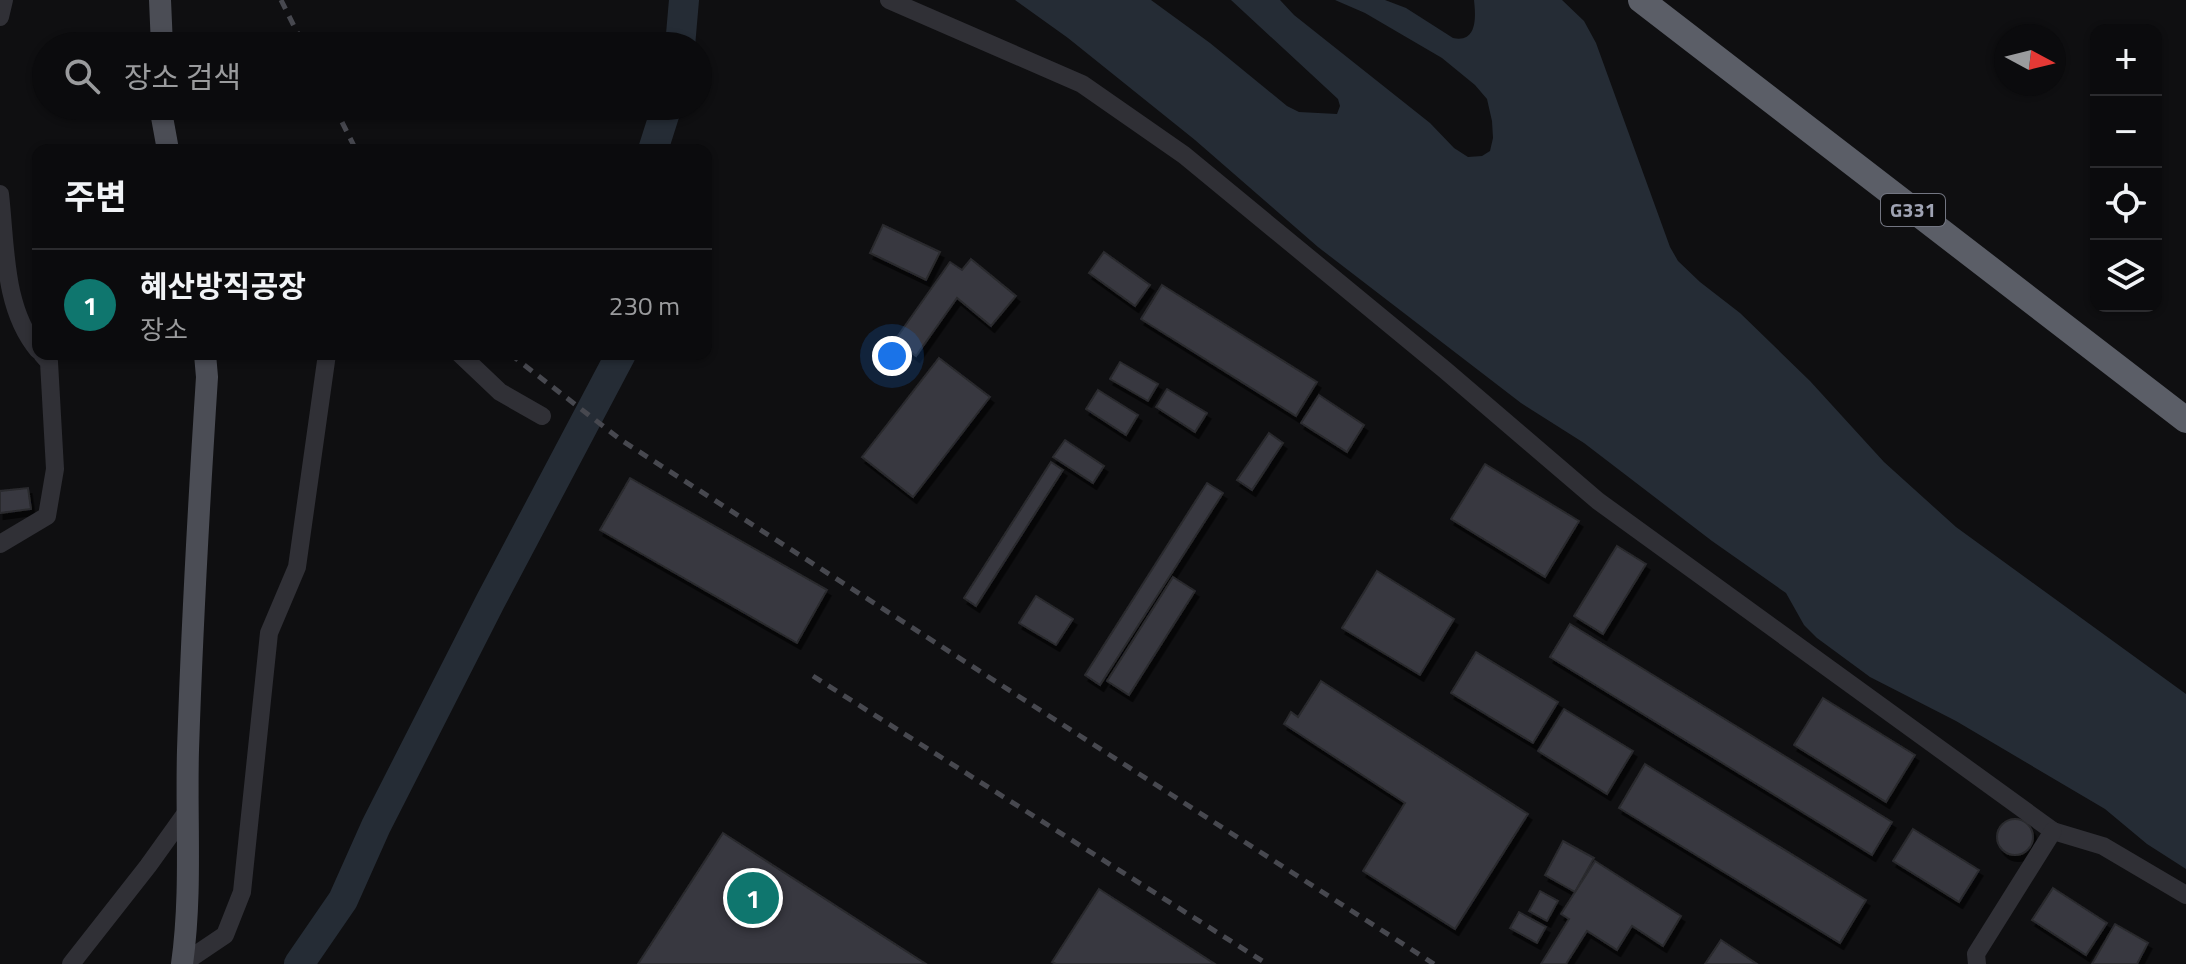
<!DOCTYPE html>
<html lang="ko">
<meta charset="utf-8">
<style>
body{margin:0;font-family:"Titillium Web","Noto Sans KR",sans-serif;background:#19191b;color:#f1f3f6}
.controls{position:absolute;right:24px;top:24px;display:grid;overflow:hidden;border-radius:16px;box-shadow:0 2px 6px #0004}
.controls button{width:72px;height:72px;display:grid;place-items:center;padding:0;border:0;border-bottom:2px solid #2b2b2e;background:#0b0b0d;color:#f1f3f6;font:40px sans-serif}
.compass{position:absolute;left:1994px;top:24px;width:72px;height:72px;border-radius:50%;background:#0b0b0d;box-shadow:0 2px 6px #0004;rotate:97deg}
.you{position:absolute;left:892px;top:356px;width:28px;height:28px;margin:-20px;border:6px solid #fff;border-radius:50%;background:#1a73e8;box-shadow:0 0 0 12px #1a73e833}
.badge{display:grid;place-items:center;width:52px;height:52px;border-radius:50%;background:#0f766e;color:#fff;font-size:26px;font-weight:700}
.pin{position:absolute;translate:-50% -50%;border:4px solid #fff;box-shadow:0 2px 8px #0006}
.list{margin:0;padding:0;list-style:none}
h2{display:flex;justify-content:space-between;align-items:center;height:104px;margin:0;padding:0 32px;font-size:34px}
h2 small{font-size:26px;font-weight:400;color:#9a9b9d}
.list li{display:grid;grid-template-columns:52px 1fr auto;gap:24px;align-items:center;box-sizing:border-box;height:112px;padding:0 32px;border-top:2px solid #2b2b2e}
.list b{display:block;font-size:30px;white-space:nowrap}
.list p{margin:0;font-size:26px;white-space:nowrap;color:#9a9b9d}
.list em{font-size:26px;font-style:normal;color:#9a9b9d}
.icon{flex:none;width:44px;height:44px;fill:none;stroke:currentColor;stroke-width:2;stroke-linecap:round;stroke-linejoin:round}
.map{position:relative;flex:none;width:2186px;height:964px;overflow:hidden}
.search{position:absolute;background:#0b0b0d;box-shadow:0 2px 6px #0004;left:32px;top:32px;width:680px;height:88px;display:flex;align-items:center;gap:20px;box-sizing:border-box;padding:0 28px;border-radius:44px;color:#9a9b9d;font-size:30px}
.panel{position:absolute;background:#0b0b0d;box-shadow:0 2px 6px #0004;left:32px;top:144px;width:680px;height:216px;border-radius:16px}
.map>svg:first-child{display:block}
.water{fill:#252c35}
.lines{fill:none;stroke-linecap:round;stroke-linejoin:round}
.river{stroke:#252c35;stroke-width:30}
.building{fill:#38393f;stroke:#29292d;stroke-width:2;filter:url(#shadow)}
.minor{stroke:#303036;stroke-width:18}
.major{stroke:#4b4d55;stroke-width:22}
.highway{stroke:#5b5e67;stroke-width:26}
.rail{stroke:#47484f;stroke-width:5;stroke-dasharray:10 8;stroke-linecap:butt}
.labels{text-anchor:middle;stroke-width:8;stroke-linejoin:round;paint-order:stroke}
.shield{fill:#0a0a0b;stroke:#727581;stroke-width:2}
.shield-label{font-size:20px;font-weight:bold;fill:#9fa3b3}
</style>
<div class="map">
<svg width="2186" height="964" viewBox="0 0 2186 964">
<defs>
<filter id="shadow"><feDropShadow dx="3.5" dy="6" stdDeviation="0" flood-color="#0009"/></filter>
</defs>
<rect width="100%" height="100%" fill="#0f0f11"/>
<path class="water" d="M1015,0H1151L1210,43L1287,106L1299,112L1337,114L1340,106L1338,99L1231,0H1280L1294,15L1430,123L1454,148L1468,157L1482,156L1490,151L1493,138L1492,121L1487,99L1475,85L1442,58L1365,13L1335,0H1385L1406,8L1453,38C1477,43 1476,18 1474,0H1562L1584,21L1596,43L1670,247L1678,261L1700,282L1740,313L1810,381L1884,462L1956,527L2186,694V869L2147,844L2105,809L1956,721L1870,677L1817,638L1804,625L1786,593L1712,541L1584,443L1521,403L1318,247L1195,140L1068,38Z"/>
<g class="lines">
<g class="river">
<polyline points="680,46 684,0"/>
<polyline points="653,150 667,106"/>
<polyline points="299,964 343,900 376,826 490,602 621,354"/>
</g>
</g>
<g class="building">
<polygon points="883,225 940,252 926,280 870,253"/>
<polygon points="1104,252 1150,285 1135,306 1089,273"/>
<polygon points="971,259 1016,296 991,326 957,298 916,356 895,340 950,262 962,270"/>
<polygon points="1162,285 1317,382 1296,416 1141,319"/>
<polygon points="939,358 990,397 913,497 862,457"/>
<polygon points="1120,362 1158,384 1148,401 1110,379"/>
<polygon points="1167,389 1207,413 1195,432 1156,407"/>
<polygon points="1098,390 1138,415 1126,435 1086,409"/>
<polygon points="1319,395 1364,425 1347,452 1301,423"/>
<polygon points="1269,433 1283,443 1252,490 1237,480"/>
<polygon points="1065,440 1104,466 1093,483 1053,457"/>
<polygon points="1051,462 1063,470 976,606 964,598"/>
<polygon points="1485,464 1579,521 1545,577 1451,519"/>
<polygon points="630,478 827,590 797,643 600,530"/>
<polygon points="1207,483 1223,493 1100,685 1085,675"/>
<polygon points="28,488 31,509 0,513 0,491"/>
<polygon points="1617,546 1646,564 1603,634 1574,616"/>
<polygon points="1377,571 1454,619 1420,675 1342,628"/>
<polygon points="1173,577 1195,591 1129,695 1107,681"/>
<polygon points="1036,596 1073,619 1056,645 1019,623"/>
<polygon points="1570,624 1892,822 1872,855 1550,657"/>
<polygon points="1476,652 1558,702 1533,743 1451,693"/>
<polygon points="1321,681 1528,814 1455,929 1363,871 1405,803 1284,724 1291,712 1298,717"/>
<polygon points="1823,698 1915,755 1886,802 1794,745"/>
<polygon points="1564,709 1633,751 1607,794 1538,751"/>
<polygon points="1645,764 1866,900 1840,943 1619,808"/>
<circle cx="2015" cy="837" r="18"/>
<polygon points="1913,829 1979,870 1959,902 1893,861"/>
<polygon points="723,833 926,964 638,964"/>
<polygon points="1563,841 1594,858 1575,892 1545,875"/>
<polygon points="1595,861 1681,916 1663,946 1632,926 1617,950 1587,931 1566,964 1541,964 1569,919 1561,914"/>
<polygon points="2053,888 2107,923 2086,955 2032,920"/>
<polygon points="1099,889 1215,964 1056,964 1052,962"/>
<polygon points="1540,891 1558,901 1547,921 1529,911"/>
<polygon points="1519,912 1546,927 1537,943 1510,928"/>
<polygon points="2115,924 2148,943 2137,964 2092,964"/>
<polygon points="1721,940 1757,964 1705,964"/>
</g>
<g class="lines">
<g class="minor">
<polyline points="889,0 1082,84 1184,155 1445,370 1598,501 2053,831 2103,846 2186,895"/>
<polyline points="0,17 4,0"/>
<path d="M0,194C6,246 3,308 38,350"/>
<polyline points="460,354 500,392 542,416"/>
<polyline points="0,544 47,516 55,469 49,362 42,354"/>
<polyline points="71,964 148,866 186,813"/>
<polyline points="182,964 225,935 242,892 269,633 297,567 327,354"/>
<polyline points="1977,964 1976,954 2053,831"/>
</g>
<g class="major">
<polyline points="160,0 162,46"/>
<polyline points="160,106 168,150"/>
<path d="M182,964C192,893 186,821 188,750C192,626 199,501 207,377L205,354"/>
</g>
<polyline class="highway" points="1641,0 2186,420"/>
<g class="rail">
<polyline points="281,0 304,46"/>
<polyline points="334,106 356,150"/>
<polyline points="510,354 621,440 1434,964"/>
<polyline points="813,676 1267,964"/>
</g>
</g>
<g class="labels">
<rect class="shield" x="1881" y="194" width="64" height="32" rx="6"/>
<g class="shield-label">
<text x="1913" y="217">G331</text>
</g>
</g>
</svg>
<div class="controls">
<button>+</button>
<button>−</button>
<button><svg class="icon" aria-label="locate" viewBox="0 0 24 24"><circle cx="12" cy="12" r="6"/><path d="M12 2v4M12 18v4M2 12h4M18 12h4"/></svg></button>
<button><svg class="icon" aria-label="layers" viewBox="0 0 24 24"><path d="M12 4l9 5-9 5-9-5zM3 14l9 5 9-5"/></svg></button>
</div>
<svg class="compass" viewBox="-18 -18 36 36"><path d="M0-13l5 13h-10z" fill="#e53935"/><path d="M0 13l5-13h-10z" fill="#9a9b9d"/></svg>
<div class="you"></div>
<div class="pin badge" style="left:753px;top:898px">1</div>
<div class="search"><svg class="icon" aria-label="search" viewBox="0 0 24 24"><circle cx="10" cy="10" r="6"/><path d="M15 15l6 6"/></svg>장소 검색</div>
<section class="panel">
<h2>주변<small></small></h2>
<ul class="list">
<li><span class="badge">1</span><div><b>혜산방직공장</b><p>장소</p></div><em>230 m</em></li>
</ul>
</section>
</div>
